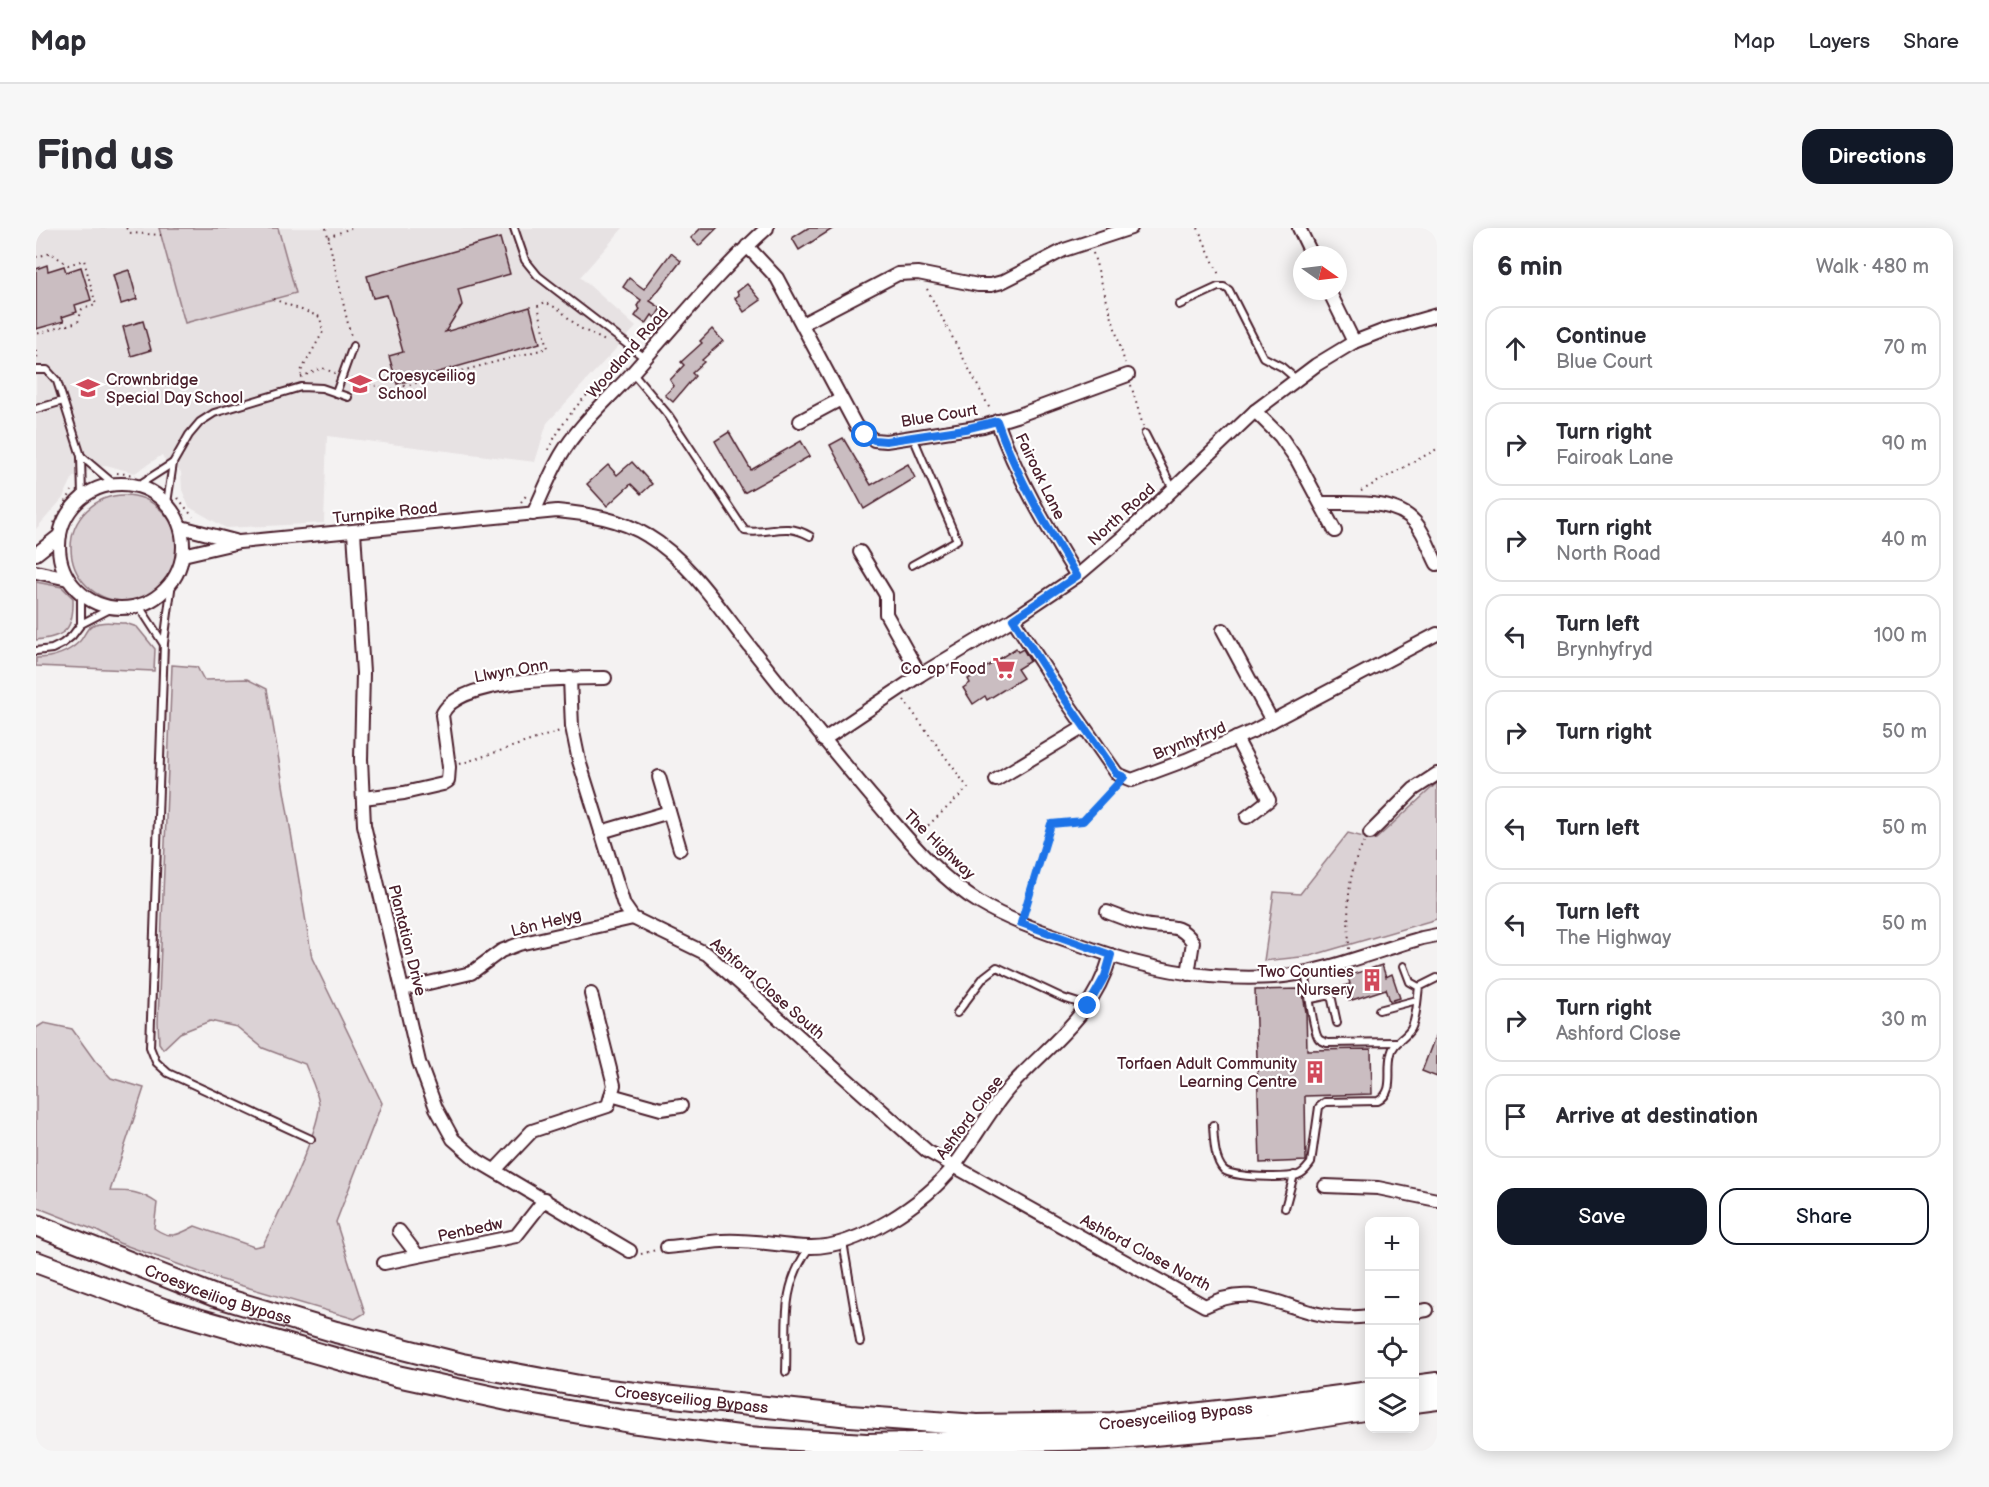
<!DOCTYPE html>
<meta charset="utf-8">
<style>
body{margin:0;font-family:"Balsamiq Sans",sans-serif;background:#f7f7f7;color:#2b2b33}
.controls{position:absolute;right:18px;bottom:18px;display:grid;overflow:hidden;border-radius:12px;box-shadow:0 3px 15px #0003}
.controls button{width:54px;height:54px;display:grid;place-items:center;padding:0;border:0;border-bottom:2px solid #e1e1e2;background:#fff;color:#2b2b33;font:30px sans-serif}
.compass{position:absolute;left:1257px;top:18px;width:54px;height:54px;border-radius:50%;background:#fff;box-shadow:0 3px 15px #0003;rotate:104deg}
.stop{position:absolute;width:18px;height:18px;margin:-14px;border:4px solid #1a73e8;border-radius:50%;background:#fff}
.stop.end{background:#1a73e8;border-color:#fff;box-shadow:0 2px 6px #0008}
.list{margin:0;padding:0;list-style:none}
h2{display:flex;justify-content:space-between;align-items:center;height:78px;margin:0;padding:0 24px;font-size:26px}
h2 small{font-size:20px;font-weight:400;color:#7c7c81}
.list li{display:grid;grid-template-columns:39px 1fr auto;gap:18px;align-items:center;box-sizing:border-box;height:84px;margin:0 12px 12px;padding:0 12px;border:2px solid #e1e1e2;border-radius:18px}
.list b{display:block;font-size:22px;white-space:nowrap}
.list p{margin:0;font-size:20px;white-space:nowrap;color:#7c7c81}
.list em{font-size:20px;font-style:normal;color:#7c7c81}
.actions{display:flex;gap:12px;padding:18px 24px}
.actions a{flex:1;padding:14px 0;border:2px solid #111827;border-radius:18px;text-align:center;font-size:21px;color:#111827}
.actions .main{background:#111827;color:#fff}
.icon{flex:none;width:33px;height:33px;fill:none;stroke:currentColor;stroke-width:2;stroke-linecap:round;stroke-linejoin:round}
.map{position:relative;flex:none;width:1401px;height:1223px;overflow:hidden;border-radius:18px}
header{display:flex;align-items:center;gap:36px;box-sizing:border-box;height:84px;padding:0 30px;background:#fff;border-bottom:2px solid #e1e1e2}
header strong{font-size:28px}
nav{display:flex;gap:33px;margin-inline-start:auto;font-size:21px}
.intro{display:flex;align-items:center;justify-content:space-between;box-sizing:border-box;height:144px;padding:0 36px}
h1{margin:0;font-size:42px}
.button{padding:15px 27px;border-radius:18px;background:#111827;color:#fff;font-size:21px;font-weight:700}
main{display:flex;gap:36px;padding:0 36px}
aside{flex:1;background:#fff;border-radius:18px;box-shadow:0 3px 15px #0003}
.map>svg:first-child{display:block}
.built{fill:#e7e2e3}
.green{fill:#dbd2d5;stroke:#927880;stroke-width:1.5}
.building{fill:#cabdc1;stroke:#4a1f2b;stroke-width:1.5}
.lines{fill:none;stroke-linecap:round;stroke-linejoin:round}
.service-casing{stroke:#4a1f2b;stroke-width:10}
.minor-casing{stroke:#4a1f2b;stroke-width:16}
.trunk-casing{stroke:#4a1f2b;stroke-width:24}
.path{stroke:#4a1f2b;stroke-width:2;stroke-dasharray:1.5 4.5;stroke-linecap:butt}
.service{stroke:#fff;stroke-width:6}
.minor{stroke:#fff;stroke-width:12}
.trunk{stroke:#fff;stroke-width:20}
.route{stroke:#1a73e8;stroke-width:8}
.labels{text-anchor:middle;stroke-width:4.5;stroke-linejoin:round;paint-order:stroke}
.street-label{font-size:16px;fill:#4a1f2b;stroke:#fff}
.poi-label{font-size:16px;fill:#4a1f2b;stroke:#fff;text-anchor:end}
</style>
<header>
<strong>Map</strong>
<nav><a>Map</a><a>Layers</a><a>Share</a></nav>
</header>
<div class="intro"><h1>Find us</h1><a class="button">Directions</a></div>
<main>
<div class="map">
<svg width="1401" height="1223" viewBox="0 0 1401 1223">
<rect width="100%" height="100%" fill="#f4f2f2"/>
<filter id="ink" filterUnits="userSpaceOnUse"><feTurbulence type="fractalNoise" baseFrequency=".0167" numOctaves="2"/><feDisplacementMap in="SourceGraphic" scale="12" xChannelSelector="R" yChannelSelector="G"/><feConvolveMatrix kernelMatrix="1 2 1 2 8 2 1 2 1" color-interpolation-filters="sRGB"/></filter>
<g filter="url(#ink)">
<polygon class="built" points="0,0 587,0 544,49 600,99 511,195 499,234 291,208 288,295 190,300 153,279 146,262 145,244 129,233 126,227 99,245 70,237 37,249 27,270 0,301"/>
<g class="green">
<polygon points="123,0 242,0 260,65 149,95"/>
<circle cx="88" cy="320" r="53"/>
<path d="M0,354L26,359L37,370C38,401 30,409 0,412Z"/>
<path d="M89,395L101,399L119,421L118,443L0,438V430C16,430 32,425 44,413C48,409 50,401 55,398C64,392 79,395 89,395Z"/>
<path d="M136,437L161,439L168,452L211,451L231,461L276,730L346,875L300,994L329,1085L319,1091L183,1051L83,1015L61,1003L0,979V800L8,795L36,801L59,833L75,850L108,860L74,963C94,963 103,963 121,975L118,1000C135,1012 142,1007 159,998L218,1019L227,1017C239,993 286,898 283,876C281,862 274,849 269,836L227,820L201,799L174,793L144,805L127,821L123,815L122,794Z"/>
<polygon points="1401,555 1401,691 1274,728 1228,733 1238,664 1264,666 1312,605 1339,612"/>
</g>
<g class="building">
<polygon points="665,0 681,0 663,18 655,10"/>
<polygon points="772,0 798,0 763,22 756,10"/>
<polygon points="464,10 474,46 422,61 426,77 409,104 494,79 504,115 361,156 353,128 367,124 351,67 337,70 331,48"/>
<polygon points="635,25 645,33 614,73 625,80 619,90 616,87 610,96 599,88 604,81 601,78 605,72 587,59 593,50 608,61"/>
<polygon points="11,37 12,43 28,38 30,44 45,39 55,72 39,77 41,84 26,89 28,93 0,101 0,41"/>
<polygon points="93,42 101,71 85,76 77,47"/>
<polygon points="711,56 725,72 708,84 699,70 703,67 701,64"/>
<polygon points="107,93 115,122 95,128 87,99"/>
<polygon points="676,101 687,113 666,132 668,134 656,145 659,148 637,174 629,167 638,158 634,152 648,137 645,134 666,115 664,113"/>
<polygon points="693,204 715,242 765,213 774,228 708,265 679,213"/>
<polygon points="807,210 835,257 872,236 879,250 828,281 794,217"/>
<polygon points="596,234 616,256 605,266 595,256 571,278 551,256 572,237 581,247"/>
<polygon points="980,420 982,424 987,421 994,433 981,441 987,450 951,472 949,468 937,476 927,460 934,455 932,451"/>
<polygon points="1346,737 1350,749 1356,746 1364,770 1354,773 1350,761 1313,773 1308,758 1314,756 1312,748"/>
<polygon points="1266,761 1270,784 1271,822 1335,821 1336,866 1269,868 1270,933 1224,935 1219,762"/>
<polygon points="1400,806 1401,806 1401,849 1386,843"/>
</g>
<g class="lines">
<g class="service-casing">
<g id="service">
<polyline points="478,0 489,32 502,48 609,130"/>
<polyline points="1143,77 1182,59 1188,59 1193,62 1227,129 1246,139 1260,151"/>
<polyline points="0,142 11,142 21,153 45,228 46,270"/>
<path d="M597,145L633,188L709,303C735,307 747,293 774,308"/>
<polyline points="300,165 317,118"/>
<polyline points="0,181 27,173"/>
<polyline points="1109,206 1137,261"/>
<polyline points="45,228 78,256"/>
<polyline points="101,258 137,235"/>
<polyline points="131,275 137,235 153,207 164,194 178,185 265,159 286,160 312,169"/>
<polyline points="876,337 921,312 877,209"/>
<polyline points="136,354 128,415 114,819 120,834 132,845 275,911"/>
<polyline points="103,378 127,415"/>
<polyline points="45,396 45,365"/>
<polyline points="0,423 16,421 26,416 36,408 45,396 76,380"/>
<polyline points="1368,738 1374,754 1383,759"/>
<path d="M1269,745C1272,757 1277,805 1283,811C1285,813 1289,814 1291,815L1361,814"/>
<polyline points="1275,771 1295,767 1301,795"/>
<polyline points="1343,782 1381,772"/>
<polyline points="921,785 948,749 961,739 1027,770 1052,778"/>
<path d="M1177,897C1178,911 1178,932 1188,942C1198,950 1249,950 1262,947C1268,945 1271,940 1275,935L1283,879L1289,874L1342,873C1360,863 1350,843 1355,826C1357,814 1369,811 1375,801C1381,790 1381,772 1383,759L1401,750"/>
<polyline points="1249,980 1258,947"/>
<polyline points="807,1014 824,1114"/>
<path d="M750,1144C752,1096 743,1063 773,1020"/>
</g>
</g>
<g class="minor-casing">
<g id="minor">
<polyline points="1263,0 1276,27"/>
<polyline points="711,18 741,50 820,198 838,212 850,213 947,198 983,187 1092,147"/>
<polyline points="1293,63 1318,114"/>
<polyline points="766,96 862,46 882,45 942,57 955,57 966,54 1028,22 1095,0"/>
<polyline points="1219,183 1244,208 1261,232 1299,303"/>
<polyline points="764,193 805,171"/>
<path d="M961,193C981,249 1010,298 1041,348"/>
<circle cx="85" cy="318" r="62"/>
<path d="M1285,275C1314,276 1358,270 1379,294C1389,305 1394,323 1401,336"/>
<path d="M497,286C506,267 514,246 525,227C543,196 573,171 597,144C641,95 682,44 731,0"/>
<polyline points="145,299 199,313"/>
<polyline points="318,304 327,445 325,531 328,597 383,834 400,880 417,911 442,933 594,1023"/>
<polyline points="824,324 850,367 850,386 884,447"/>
<polyline points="0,326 24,307"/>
<path d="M147,327L203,314L521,283C553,286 585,291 612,308C653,332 686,384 715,420C757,473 798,525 842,576C872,611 904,651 944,675C979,696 1018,707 1056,721C1115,742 1175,753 1238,749C1284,746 1340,723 1386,710L1401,707"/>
<polyline points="0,344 32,351"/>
<polyline points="977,391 1026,467 1081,546 1096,552 1150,532 1217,503 1401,406"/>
<polyline points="1187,402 1236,493"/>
<path d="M534,450L536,499L543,533L588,677L597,690L671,726L891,923L1169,1078C1215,1054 1242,1078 1287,1087C1302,1090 1318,1090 1334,1088"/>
<polyline points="1200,510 1233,572 1211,589"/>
<polyline points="787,512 884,447 977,391 1041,348 1088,308 1219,183 1280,137 1318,114 1349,102 1401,87"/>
<polyline points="623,549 644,621"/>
<polyline points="960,552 1048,499"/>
<path d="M327,570L368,565L407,556L412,553L413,539L406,487C420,450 535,450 569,450"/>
<polyline points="565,604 633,584"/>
<polyline points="1334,605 1378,561 1401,546"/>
<path d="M1071,684C1084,689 1096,694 1109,697C1130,702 1141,692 1157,714L1152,746"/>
<polyline points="367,761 435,745 465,723 483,716 597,690"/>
<polyline points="575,867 625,881 645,878"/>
<polyline points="459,942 496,903 572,878 578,857 555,766"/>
<polyline points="1289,958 1342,960 1401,972"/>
<polyline points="363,1003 382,1028"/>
<path d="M631,1019C650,1018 668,1014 686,1013C715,1011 743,1018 772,1019C821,1021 889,975 919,937C938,912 953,883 974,859C1015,814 1057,789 1075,727"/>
<polyline points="348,1035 480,1008 509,971"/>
<polyline points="1378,1084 1391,1082"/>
</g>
</g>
<g class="trunk-casing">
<g id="trunk">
<path id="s1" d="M0,997L179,1068L300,1104L426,1136L554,1160L814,1188L941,1197L1076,1195L1228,1178L1334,1164"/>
<polyline points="0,1034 127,1081 361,1148 476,1173 594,1194 711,1209 830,1216 1071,1211 1233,1197 1334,1181"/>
<polyline points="1378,1158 1401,1155"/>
<polyline points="1378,1174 1401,1171"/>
</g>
</g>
<g class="path">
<polyline points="90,0 95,5 125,7"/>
<polyline points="290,0 315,109"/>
<polyline points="1162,0 1184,49"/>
<polyline points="292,9 315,0"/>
<polyline points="1057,25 1089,135"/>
<polyline points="0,29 15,25 32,37 48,32 60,77 46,81 42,94 0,106"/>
<polyline points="891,61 955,183"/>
<polyline points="237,71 284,89 287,104 265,143 265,147"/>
<polyline points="0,122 2,133"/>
<polyline points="265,149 286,140 299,145"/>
<polyline points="316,150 354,162 512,120 502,78 509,74 524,82 542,99 569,113"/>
<polyline points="1095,157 1107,198"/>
<path d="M512,222C530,187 550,164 582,141"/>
<polyline points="81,245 99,247"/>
<polyline points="1325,263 1401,221"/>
<polyline points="142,270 157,289"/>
<polyline points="485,274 492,265"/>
<polyline points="18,295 36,263"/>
<polyline points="868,472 932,560 884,605"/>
<polyline points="424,536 524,503"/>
<polyline points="989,684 1015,596 1047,593 1079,559"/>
<path d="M1313,721C1312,686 1309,646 1328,615"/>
<polyline points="605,1026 620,1022"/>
</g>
<use href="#service" class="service"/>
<use href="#minor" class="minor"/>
<use href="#trunk" class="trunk"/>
</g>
</g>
<g class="lines" filter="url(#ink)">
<path class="route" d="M829,207L838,212L850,213L929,201L961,193C981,250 1010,297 1041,348L977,391L1026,467L1081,546L1088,549L1047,593L1015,596L985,695L1075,727L1069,748L1052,778"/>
</g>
<defs>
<g id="school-bare" transform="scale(1.8)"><path d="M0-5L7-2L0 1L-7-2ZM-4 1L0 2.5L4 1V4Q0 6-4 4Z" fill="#d1495b" stroke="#fff" stroke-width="2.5" paint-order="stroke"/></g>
<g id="supermarket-bare" transform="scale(1.8)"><path d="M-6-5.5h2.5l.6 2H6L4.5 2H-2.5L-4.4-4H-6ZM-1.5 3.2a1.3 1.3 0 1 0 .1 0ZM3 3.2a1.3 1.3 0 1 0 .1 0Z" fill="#d1495b" stroke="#fff" stroke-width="2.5" paint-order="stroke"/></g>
<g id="building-bare" transform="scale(1.8)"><path d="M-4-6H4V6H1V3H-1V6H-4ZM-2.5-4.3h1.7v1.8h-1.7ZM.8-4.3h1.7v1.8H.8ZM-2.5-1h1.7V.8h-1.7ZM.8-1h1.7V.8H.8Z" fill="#d1495b" stroke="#fff" stroke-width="2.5" paint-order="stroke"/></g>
</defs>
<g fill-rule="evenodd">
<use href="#school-bare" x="324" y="156"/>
<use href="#school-bare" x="52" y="160"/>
<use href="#supermarket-bare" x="968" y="440"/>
<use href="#building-bare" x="1336" y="752"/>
<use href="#building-bare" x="1279" y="844"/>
</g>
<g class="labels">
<g class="street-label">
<text transform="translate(591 124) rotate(-49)" y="6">Woodland Road</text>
<text transform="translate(903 187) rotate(-9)" y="6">Blue Court</text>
<text transform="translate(1005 248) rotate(64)" y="6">Fairoak Lane</text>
<text transform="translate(349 284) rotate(-6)" y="6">Turnpike Road</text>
<text transform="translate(1085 286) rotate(-42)" y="6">North Road</text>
<text transform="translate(475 442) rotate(-10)" y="6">Llwyn Onn</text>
<text transform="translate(1153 512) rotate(-22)" y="6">Brynhyfryd</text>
<text transform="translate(904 616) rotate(44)" y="6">The Highway</text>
<text transform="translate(510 694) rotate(-14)" y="6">Lôn Helyg</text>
<text transform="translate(372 712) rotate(76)" y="6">Plantation Drive</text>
<text transform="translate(732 760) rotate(41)" y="6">Ashford Close South</text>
<text transform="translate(933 889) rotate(-53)" y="6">Ashford Close</text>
<text transform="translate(434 1001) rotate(-12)" y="6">Penbedw</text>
<text transform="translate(1110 1024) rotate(28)" y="6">Ashford Close North</text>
<text dy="6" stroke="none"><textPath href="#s1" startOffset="195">Croesyceiliog Bypass</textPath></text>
<text dy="6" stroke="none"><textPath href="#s1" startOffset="681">Croesyceiliog Bypass</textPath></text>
<text dy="6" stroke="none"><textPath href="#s1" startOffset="1167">Croesyceiliog Bypass</textPath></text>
</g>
<g class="poi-label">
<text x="342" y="153" text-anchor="start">Croesyceiliog<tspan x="342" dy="18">School</tspan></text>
<text x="70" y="157" text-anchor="start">Crownbridge<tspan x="70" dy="18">Special Day School</tspan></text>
<text x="950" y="446">Co-op Food</text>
<text x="1318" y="749">Two Counties<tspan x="1318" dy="18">Nursery</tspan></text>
<text x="1261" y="841">Torfaen Adult Community<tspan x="1261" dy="18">Learning Centre</tspan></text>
</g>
</g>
</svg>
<div class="controls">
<button>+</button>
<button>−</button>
<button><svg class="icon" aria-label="locate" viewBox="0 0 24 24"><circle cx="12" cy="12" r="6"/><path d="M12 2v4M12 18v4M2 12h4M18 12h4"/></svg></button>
<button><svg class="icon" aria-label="layers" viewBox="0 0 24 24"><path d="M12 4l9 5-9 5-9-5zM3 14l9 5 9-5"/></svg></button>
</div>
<svg class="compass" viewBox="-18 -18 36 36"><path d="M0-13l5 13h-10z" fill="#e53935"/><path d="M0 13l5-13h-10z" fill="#7c7c81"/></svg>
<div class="stop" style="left:829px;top:207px"></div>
<div class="stop end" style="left:1052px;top:778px"></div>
</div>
<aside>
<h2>6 min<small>Walk · 480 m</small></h2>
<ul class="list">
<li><svg class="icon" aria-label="ahead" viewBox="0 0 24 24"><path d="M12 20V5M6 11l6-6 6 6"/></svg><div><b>Continue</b><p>Blue Court</p></div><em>70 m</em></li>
<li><svg class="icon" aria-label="right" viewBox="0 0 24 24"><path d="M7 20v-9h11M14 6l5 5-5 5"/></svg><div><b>Turn right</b><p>Fairoak Lane</p></div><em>90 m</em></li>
<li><svg class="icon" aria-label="right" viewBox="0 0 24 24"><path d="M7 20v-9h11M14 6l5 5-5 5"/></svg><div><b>Turn right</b><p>North Road</p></div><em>40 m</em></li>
<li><svg class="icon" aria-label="left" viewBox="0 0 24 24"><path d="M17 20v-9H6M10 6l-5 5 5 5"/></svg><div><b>Turn left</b><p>Brynhyfryd</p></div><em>100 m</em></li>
<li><svg class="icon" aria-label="right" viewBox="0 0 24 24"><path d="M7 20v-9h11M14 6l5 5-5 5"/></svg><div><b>Turn right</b></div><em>50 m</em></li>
<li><svg class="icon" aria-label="left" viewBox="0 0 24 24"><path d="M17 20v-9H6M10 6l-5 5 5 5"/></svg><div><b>Turn left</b></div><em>50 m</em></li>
<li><svg class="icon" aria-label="left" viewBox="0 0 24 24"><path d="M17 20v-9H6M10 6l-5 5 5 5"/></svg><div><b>Turn left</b><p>The Highway</p></div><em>50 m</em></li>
<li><svg class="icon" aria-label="right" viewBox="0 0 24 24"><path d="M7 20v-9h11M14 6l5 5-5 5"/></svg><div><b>Turn right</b><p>Ashford Close</p></div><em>30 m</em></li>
<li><svg class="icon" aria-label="arrive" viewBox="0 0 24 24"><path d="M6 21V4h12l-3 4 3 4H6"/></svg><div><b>Arrive at destination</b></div></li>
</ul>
<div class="actions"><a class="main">Save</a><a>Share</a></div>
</aside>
</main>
